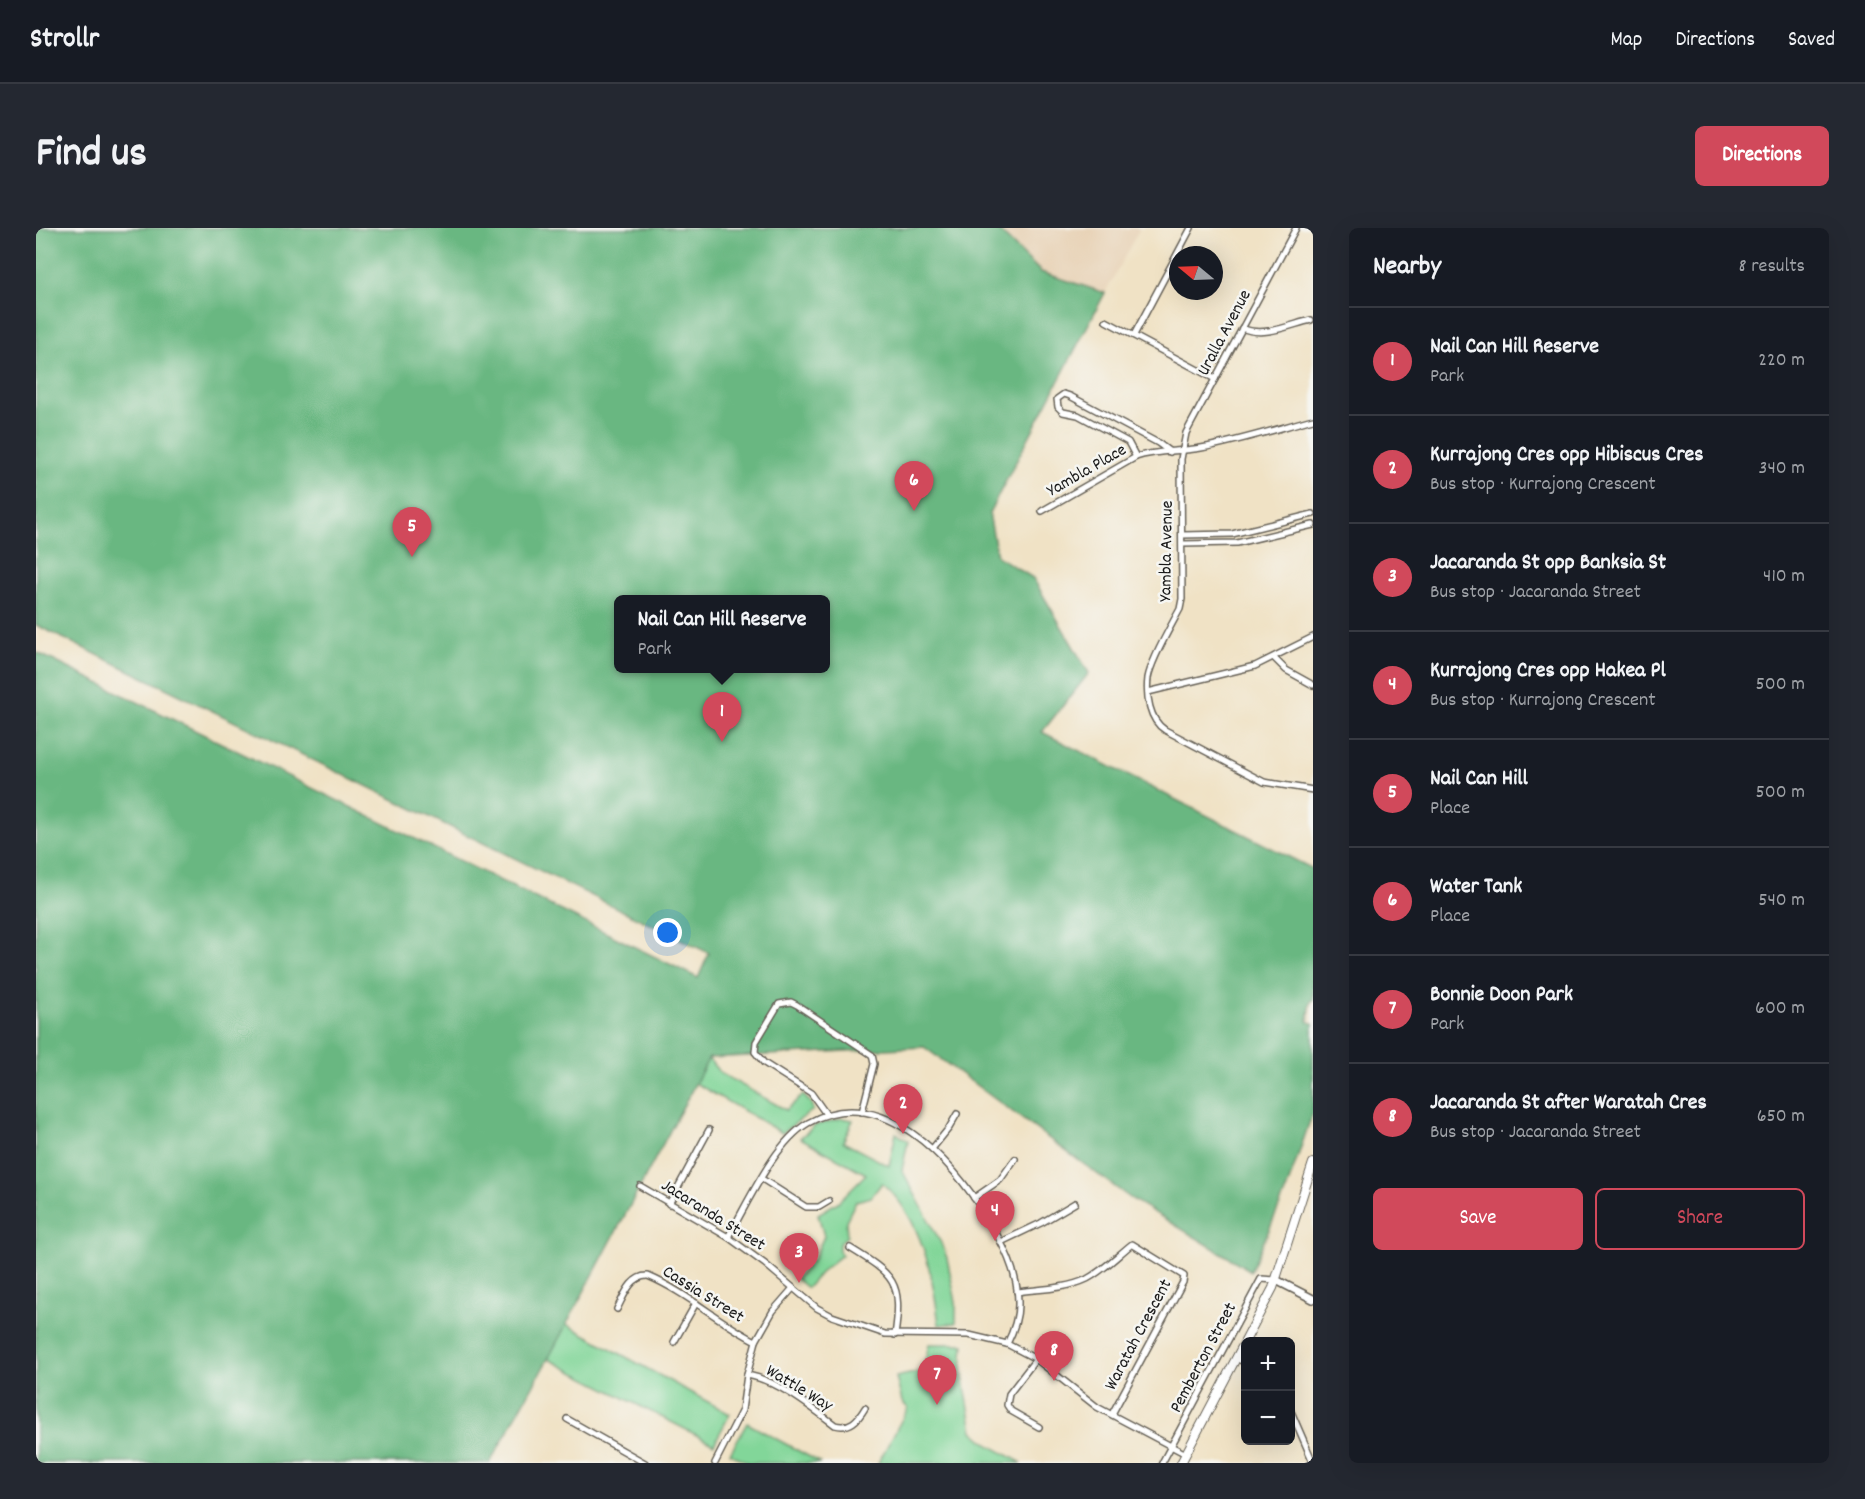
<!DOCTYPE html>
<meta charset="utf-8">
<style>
body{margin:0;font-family:Dekko,sans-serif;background:#242831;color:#f1f3f6}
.controls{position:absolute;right:18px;bottom:18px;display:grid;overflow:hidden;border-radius:9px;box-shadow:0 6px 24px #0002}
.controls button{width:54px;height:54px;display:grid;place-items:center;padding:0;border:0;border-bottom:2px solid #363941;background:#171b24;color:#f1f3f6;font:30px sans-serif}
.compass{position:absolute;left:1133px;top:18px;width:54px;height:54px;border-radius:50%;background:#171b24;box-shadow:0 6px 24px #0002;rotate:289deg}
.you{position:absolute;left:632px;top:705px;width:21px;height:21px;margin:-15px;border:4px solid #fff;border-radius:50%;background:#1a73e8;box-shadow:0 0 0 9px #1a73e833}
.badge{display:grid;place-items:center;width:39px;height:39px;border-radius:50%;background:#d1495b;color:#fff;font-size:20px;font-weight:700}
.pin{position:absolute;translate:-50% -50px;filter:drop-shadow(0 2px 3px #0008)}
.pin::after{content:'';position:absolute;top:32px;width:21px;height:18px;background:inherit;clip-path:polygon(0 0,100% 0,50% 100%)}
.popup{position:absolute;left:578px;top:367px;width:216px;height:78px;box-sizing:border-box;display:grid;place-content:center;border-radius:9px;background:#171b24;filter:drop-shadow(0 2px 4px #0005);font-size:20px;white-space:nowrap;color:#9ea1a6}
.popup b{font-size:22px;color:#f1f3f6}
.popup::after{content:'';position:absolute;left:50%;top:100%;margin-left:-12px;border:12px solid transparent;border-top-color:#171b24}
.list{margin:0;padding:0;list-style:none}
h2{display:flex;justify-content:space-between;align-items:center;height:78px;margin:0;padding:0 24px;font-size:26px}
h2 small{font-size:20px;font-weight:400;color:#9ea1a6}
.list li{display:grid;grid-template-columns:39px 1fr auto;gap:18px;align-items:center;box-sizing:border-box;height:108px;padding:0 24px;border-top:2px solid #363941}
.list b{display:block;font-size:22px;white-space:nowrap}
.list p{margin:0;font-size:20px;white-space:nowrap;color:#9ea1a6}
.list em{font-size:20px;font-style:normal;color:#9ea1a6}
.actions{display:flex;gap:12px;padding:18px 24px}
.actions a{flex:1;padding:14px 0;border:2px solid #d1495b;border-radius:9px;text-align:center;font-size:21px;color:#d1495b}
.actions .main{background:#d1495b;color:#fff}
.map{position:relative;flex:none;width:1277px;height:1235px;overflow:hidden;border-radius:9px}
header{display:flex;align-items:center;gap:36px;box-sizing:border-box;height:84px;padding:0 30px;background:#171b24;border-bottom:2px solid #363941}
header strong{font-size:28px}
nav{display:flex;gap:33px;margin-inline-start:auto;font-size:21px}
.intro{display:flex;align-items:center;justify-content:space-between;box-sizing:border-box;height:144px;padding:0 36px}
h1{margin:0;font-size:42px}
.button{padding:15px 27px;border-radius:9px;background:#d1495b;color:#fff;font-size:21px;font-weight:700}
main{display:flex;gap:36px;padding:0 36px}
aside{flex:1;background:#171b24;border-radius:9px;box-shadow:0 6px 24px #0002}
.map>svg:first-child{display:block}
.built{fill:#e8d3b7}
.green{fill:#82d699;stroke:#4f795a;stroke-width:1.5}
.forest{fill:#69b781;stroke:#426a4e;stroke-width:1.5;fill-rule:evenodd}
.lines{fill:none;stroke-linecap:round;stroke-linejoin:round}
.minor-casing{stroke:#666157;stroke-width:8}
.tertiary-casing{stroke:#666157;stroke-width:10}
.secondary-casing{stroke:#666157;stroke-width:10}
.minor{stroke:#fff;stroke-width:5}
.tertiary{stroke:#fff;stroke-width:7}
.secondary{stroke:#fff;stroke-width:8}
.labels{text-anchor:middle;stroke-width:5;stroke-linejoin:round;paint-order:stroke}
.street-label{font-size:18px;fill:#1c1c1c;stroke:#f6f6f2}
</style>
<header>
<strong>Strollr</strong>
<nav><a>Map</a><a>Directions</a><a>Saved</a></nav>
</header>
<div class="intro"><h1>Find us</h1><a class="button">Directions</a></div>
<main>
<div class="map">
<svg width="1277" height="1235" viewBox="0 0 1277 1235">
<rect width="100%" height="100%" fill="#f6f6f2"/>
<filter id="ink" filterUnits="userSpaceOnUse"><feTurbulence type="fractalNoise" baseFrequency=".0167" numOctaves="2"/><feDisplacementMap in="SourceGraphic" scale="12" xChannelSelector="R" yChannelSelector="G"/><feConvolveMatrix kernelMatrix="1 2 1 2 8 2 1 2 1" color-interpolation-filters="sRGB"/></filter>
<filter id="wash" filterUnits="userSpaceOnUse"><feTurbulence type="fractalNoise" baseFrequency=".008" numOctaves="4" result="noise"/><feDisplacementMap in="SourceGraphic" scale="24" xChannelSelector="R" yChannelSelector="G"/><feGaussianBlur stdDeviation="1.35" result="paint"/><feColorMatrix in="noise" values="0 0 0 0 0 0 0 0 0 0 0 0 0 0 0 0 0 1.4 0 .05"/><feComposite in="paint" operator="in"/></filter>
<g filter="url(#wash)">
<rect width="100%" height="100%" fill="#f0e2c5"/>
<polygon class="built" points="960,0 1104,0 1069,65 1005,44"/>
<g class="green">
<polygon points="672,830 684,845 750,882 767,867 775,875 777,882 746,905 659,855"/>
<path d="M806,890L817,892L807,914L853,938L860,905L872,913L866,942L905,1015L911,1030L920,1074V1095L903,1097C897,1047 886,990 846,955L835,969L820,973L810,993L811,1008L803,1016V1023L806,1027L786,1043L771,1060L760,1051L778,1031L788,1008L782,986L802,974L830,946L764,910L780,897Z"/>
<polygon points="530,1096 694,1186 678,1216 512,1131"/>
<polygon points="893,1116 928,1116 926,1142 937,1203 953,1217 986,1235 842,1235 872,1180 866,1174 860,1149 887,1143"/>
<polygon points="711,1195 785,1235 713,1235 694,1225"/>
</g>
<path class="forest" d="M0,0H960L1005,44L1069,65L953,285L961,328L997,350L1053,445L1006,504L1277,641V772L1275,773L1272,794L1277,795V884L1250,963L1215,1043L1094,970L888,819L673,830L512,1131L454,1235H0V424L662,750L673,725L0,397ZM582,372H789V440H582Z"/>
</g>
<g filter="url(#ink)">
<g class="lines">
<g class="minor-casing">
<g id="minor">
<path d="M1260,0L1150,205L1145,231L1146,371L1144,381C1135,398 1115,432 1112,450C1110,467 1113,492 1129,502L1228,554L1277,562"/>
<polyline points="1070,93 1179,151"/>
<path d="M1206,100C1227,110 1254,97 1275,92"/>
<polyline points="1098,107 1155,0"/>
<polyline points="1100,229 1092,214 1042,187 1027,184 1022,179 1021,171 1028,166 1034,168 1122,215 1134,224"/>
<path d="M1006,283L1100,229C1121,222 1143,224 1165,220C1203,213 1240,201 1277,191"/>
<polyline points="1146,307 1196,306 1277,286"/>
<polyline points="1146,316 1201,315 1277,297"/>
<polyline points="1238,430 1250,442 1277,457"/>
<polyline points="1112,464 1219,438 1277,409"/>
<polyline points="790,886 775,865 728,835 719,824 720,814 743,776 755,774 761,777 836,827 838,836 826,884"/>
<polyline points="896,921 913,900 921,886"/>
<polyline points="726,951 770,979 783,979 793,973"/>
<polyline points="604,958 692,1009 729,1036 781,1080 796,1088 849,1106 933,1107 971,1116 1000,1131 1061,1179 1150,1226"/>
<polyline points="938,970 964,952 979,931"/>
<polyline points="633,976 673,902"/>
<path d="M692,1009C712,975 738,915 772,895C845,853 916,932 950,988C966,1014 983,1045 982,1077C982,1091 977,1104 971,1116"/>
<polyline points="965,1014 1005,995 1039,975"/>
<path d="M814,1020C858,1047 867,1054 859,1107"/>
<path d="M981,1064C1003,1061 1030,1061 1051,1051C1068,1042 1081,1028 1096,1016L1148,1048L1147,1054L1076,1186"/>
<path d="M581,1081C588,1068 595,1047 612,1048C652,1065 682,1094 720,1113"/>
<polyline points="638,1114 660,1075"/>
<polyline points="1200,1130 1210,1135"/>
<polyline points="1000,1131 973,1166 971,1177 975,1183 1003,1199"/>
<path d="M711,1147C741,1152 775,1179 799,1197C814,1201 822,1192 829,1180"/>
<polyline points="1254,1181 1277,1234"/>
<polyline points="531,1191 609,1235"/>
<polyline points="679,1235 706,1182 711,1147 720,1113 737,1083 757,1060"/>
<polyline points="1126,1235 1225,1051 1240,1052"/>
</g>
</g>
<g class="tertiary-casing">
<polyline id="tertiary" points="1240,1052 1277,1071"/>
</g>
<g class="secondary-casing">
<polyline id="secondary" points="1145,1235 1237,1060 1277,935"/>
</g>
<use href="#minor" class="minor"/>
<use href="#tertiary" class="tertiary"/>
<use href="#secondary" class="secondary"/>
</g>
</g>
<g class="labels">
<g class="street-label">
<text transform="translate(1187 104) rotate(-62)" y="6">Uralla Avenue</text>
<text transform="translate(1050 241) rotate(-30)" y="6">Yambla Place</text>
<text transform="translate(1129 323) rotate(-89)" y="6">Yambla Avenue</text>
<text transform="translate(678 986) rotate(32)" y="6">Jacaranda Street</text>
<text transform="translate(668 1065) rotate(32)" y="6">Cassia Street</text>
<text transform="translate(1101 1106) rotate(-62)" y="6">Waratah Crescent</text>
<text transform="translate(1166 1129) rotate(-62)" y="6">Pemberton Street</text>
<text transform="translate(764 1159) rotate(31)" y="6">Wattle Way</text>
</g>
</g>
</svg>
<div class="controls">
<button>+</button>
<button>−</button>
</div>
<svg class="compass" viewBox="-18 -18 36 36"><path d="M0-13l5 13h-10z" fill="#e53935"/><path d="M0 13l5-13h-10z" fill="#9ea1a6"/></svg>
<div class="you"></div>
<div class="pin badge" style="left:686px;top:514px">1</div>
<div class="popup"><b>Nail Can Hill Reserve</b>Park</div>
<div class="pin badge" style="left:867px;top:906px">2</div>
<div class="pin badge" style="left:763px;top:1055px">3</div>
<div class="pin badge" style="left:959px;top:1013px">4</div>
<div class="pin badge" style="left:376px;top:329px">5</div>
<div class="pin badge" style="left:878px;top:283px">6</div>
<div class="pin badge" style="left:901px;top:1177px">7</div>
<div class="pin badge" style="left:1018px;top:1153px">8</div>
</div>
<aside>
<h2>Nearby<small>8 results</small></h2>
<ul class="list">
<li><span class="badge">1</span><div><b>Nail Can Hill Reserve</b><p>Park</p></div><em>220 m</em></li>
<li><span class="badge">2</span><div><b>Kurrajong Cres opp Hibiscus Cres</b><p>Bus stop · Kurrajong Crescent</p></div><em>340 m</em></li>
<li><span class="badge">3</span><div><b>Jacaranda St opp Banksia St</b><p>Bus stop · Jacaranda Street</p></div><em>410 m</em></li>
<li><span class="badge">4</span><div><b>Kurrajong Cres opp Hakea Pl</b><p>Bus stop · Kurrajong Crescent</p></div><em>500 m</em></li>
<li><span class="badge">5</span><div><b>Nail Can Hill</b><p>Place</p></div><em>500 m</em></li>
<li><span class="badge">6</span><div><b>Water Tank</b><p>Place</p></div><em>540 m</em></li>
<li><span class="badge">7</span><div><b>Bonnie Doon Park</b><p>Park</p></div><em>600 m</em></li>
<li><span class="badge">8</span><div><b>Jacaranda St after Waratah Cres</b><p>Bus stop · Jacaranda Street</p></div><em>650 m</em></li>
</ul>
<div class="actions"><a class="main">Save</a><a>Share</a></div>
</aside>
</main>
